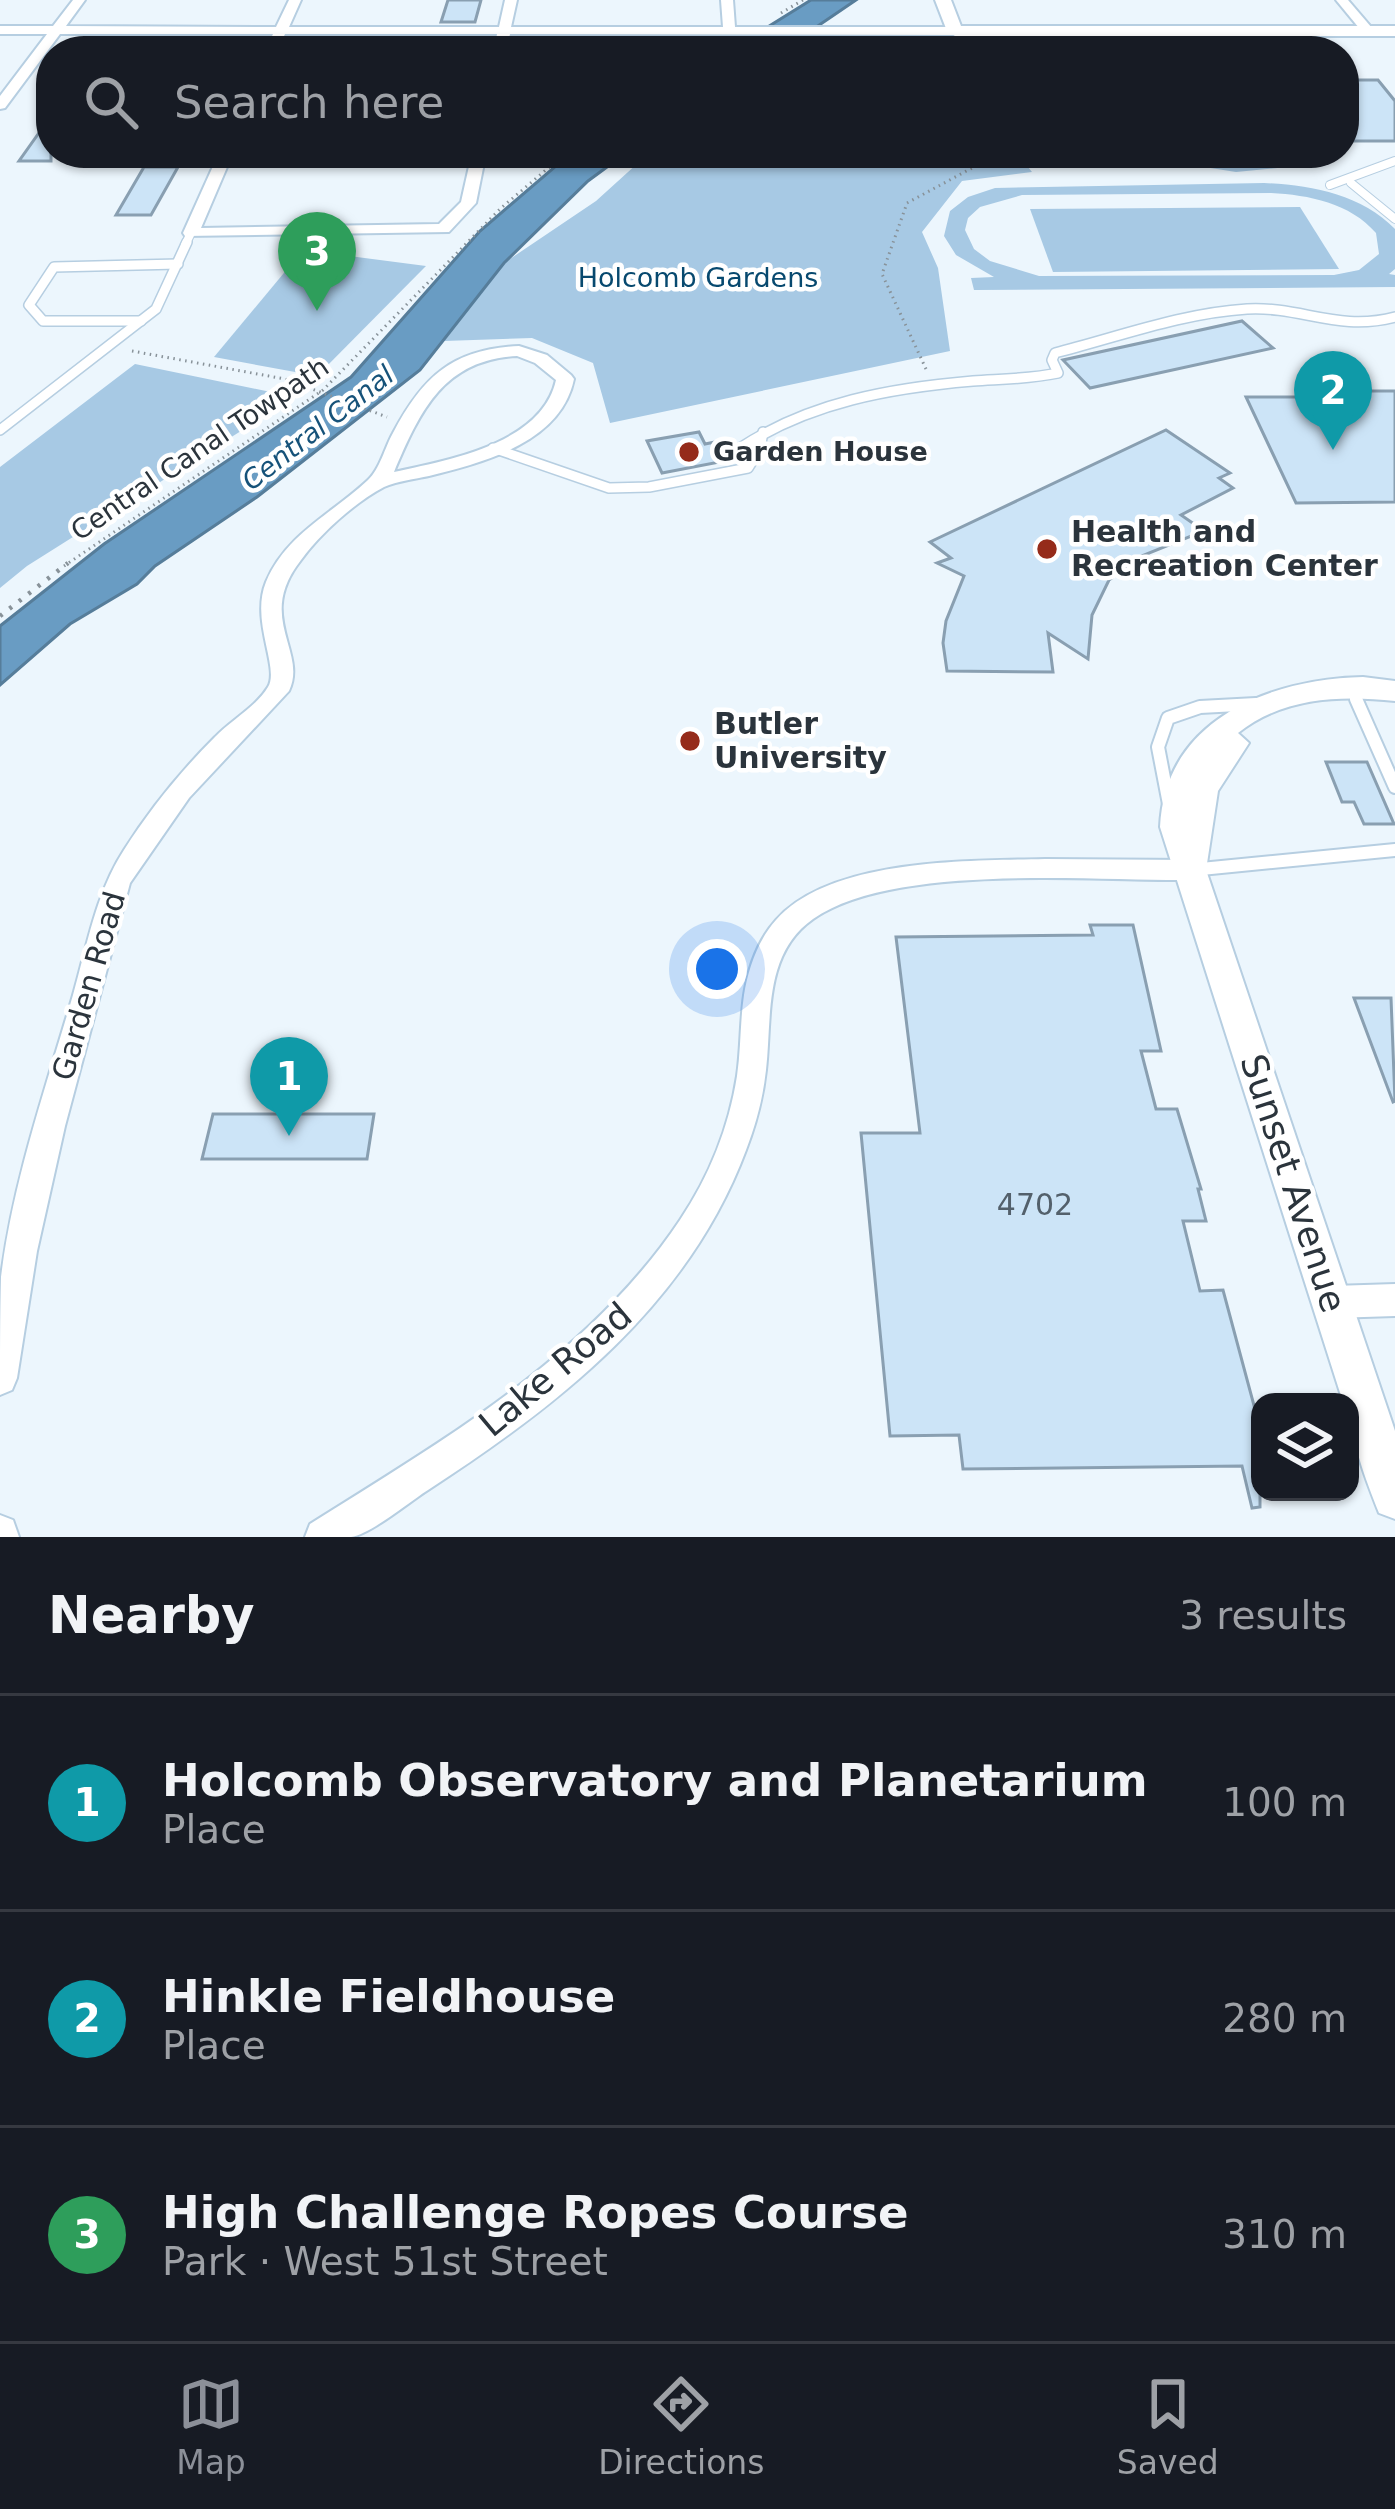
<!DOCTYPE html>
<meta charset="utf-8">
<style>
body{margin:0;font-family:"DejaVu Sans",sans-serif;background:#242831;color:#f1f3f6}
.controls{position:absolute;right:36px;bottom:36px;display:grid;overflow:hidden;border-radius:24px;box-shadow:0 3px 9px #0004}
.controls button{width:108px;height:108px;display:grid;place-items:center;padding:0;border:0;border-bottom:3px solid #363941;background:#171b24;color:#f1f3f6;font:60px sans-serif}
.you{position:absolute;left:717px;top:969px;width:42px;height:42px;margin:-30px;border:9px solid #fff;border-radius:50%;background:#1a73e8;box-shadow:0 0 0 18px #1a73e833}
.badge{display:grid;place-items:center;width:78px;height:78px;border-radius:50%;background:#8c9099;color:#fff;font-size:39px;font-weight:700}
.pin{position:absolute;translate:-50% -99px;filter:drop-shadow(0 3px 6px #0008)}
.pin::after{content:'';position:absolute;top:63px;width:42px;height:36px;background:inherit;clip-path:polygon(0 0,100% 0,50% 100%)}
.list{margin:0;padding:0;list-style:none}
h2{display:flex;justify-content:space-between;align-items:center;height:156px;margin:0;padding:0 48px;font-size:51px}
h2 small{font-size:39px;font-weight:400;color:#9ea1a6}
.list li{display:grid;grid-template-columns:78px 1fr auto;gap:36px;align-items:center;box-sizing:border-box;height:216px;padding:0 48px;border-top:3px solid #363941}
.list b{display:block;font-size:45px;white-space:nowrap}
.list p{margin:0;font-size:39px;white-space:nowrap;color:#9ea1a6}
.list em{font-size:39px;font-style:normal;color:#9ea1a6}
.icon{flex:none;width:66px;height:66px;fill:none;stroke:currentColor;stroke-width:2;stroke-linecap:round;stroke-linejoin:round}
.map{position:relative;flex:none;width:1395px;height:1537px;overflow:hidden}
.search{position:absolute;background:#171b24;box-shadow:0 3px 9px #0004;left:36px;right:36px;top:36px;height:132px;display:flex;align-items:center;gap:30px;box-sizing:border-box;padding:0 42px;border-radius:48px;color:#9ea1a6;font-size:45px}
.sheet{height:804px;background:#171b24}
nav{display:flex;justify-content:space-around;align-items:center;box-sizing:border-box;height:168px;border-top:3px solid #363941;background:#171b24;font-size:33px;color:#9ea1a6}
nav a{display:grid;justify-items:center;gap:6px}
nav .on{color:#8c9099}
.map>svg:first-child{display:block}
.green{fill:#a7c9e4;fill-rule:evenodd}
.water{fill:#699cc3;stroke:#567d9a;stroke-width:3}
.building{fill:#cce4f7;stroke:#899fb1;stroke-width:3}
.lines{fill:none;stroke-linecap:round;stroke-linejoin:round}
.service-far2-casing{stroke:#b6cee1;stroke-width:10}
.service-far1-casing{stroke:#b6cee1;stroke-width:12}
.service-casing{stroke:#b6cee1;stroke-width:16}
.minor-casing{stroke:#b6cee1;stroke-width:4}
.tertiary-casing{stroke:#b6cee1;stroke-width:4}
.path-far1{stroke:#889299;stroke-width:3;stroke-dasharray:1.5 4.5;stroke-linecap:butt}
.path{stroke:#889299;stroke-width:4.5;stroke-dasharray:3 9;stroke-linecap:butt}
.service-far2{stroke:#fff;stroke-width:8}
.service-far1{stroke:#fff;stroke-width:9}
.service{stroke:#fff;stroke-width:12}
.minor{fill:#fff;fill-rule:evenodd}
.tertiary{fill:#fff;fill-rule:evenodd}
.poi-dot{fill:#952b1a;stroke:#fff;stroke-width:4.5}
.labels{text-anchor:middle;stroke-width:9;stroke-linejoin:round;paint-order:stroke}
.far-park-label{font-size:27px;fill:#07496f;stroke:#fff}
.far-water-label{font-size:27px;font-style:italic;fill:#165279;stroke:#fff}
.far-street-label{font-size:27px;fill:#2b343c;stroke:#fff}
.far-poi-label{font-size:27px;font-weight:bold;fill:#2b343c;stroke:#fff;text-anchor:start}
.poi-label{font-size:30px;font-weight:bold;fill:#2b343c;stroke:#fff;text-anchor:start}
.street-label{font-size:30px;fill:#2b343c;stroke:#fff}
.near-number-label{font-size:30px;fill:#53606b}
.near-street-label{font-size:36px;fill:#2b343c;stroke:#fff}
</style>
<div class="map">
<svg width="1395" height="1537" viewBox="0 0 1395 1537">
<rect width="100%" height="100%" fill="#ecf6fd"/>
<g class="green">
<polygon points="649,153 1017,153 1032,172 962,181 922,232 938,268 950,351 610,423 593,363 532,338 444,341 504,263 596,201"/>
<polygon points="1071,153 1324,153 1329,163 1236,172 1147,158"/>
<path d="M1264,183C1310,185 1361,194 1395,229V269L1389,274L1395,275V287L974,290L971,278L994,277L956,255L944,236L950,211L968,197L995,188ZM1271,193C1309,195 1350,203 1376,233L1379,254L1359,270L1334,275L1039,276L990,261L974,249L965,230L968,218L980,207L1022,195Z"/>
<polygon points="1300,207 1339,269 1053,272 1030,209"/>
<polygon points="303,250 426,266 317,376 214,357"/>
<polygon points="135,364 295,397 27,566 0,588 0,467"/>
</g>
<g class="water">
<polygon points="811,0 856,0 781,51 729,51"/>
<polygon points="571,153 626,153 588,181 504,263 420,370 257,497 155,566 137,584 70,624 0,685 0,626 104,544 351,377 480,231"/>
</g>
<g class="building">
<polygon points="448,0 481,0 475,22 441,22"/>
<polygon points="1344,80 1378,80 1395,101 1395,141 1344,141"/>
<polygon points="51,116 51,161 19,161"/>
<polygon points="144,167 178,167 151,215 116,215"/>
<polygon points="1242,321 1273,348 1090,388 1063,360"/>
<polygon points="1337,391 1395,391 1395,502 1296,503 1246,397 1340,397"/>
<polygon points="1166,430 1230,473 1219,478 1233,488 1181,515 1204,531 1139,557 1109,580 1092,615 1088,659 1048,633 1053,672 947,671 943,643 946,621 964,576 937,563 951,558 930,542"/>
<polygon points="699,432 705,444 720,441 730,460 662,473 647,441"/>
<polygon points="1326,762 1367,762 1394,824 1364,824 1354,802 1342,802"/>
<polygon points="1090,925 1133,925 1161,1051 1141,1051 1156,1109 1177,1109 1201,1189 1198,1189 1206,1221 1183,1221 1200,1291 1223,1290 1256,1413 1260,1413 1260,1507 1252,1508 1242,1466 963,1469 959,1435 890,1436 861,1133 920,1133 896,937 1093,935"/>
<polygon points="1354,998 1391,998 1395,1101 1393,1102"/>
<polygon points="213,1114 374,1114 367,1159 202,1159"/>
</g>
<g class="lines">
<g class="service-far2-casing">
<g id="service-far2">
<polyline points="1351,183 1395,219"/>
<polyline points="1330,185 1395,161"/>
<polyline points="185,245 191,233"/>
</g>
</g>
<g class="service-far1-casing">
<g id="service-far1">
<polyline points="141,321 43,321 29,305 54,267 178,264"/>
<polyline points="0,430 156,309 187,242"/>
<polyline points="493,448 609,488 649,487 748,468 760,449 763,432"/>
<path d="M740,448C810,402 891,388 973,381C1002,379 1030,379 1058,373L1052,360L1055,353C1118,337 1182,313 1247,309C1301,306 1338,332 1395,317"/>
</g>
</g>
<g class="service-casing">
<g id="service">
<polyline points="1356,699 1395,787"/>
<polyline points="1169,804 1158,747 1168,718 1200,707 1256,704"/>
<polyline points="1191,870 1395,850"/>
</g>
</g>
<g class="minor-casing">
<g id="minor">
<polygon points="73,0 85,0 66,26 276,27 289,0 301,0 289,27 499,27 505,0 517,0 511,27 723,27 721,0 733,0 735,27 955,27 961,31 955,35 510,34 506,51 494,51 497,34 285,34 277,51 265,51 273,34 60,34 5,108 0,109 0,96 47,34 0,34 0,26 53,26"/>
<polygon points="1336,0 1348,0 1372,28 1372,34 1364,34"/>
<polygon points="219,153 233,153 201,228 439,224 461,202 472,153 486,153 476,203 449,232 185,236 183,233"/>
<path d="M519,346L547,355L571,375L574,379C561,442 485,462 429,476C415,479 397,481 384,487C354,503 321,533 301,560C255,618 308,651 289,691L189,798L130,883L65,1126L37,1251L17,1378L12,1390L0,1395C0,1356 0,1315 1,1277C13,1181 46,1087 73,995C87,946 96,893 124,850C150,809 181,771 215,737C231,720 256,707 268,687C280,668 250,621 266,582C286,534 332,514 368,480C380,469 385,447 393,433C423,376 453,349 519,346ZM517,356L535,363L556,380C542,444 448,460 394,472C420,411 443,360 517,356Z"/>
<path d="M1045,859L1190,860L1199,863L1203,870L1199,877L1190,880C1092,881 893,863 813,919C763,954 772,1018 766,1070C763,1098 756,1124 746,1150C689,1303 561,1404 428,1490C409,1502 371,1534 351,1537C336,1537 320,1537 305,1537L310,1524C445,1439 590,1355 680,1220C709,1177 729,1127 737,1076C741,1049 740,1022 744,995C748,969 758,940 776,920C831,858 969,861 1045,859Z"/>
<polygon points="1395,1284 1395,1316 1333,1318 1322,1313 1317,1302 1322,1291 1333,1286"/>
<polygon points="0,1515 13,1520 19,1537 0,1537"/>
</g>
</g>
<g class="tertiary-casing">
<g id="tertiary">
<polygon points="935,0 951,0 961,26 1395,26 1395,36 955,36 947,31"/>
<path d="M1363,677L1395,681V701C1341,695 1283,697 1238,733L1249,743L1218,791L1206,870L1395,1431V1519L1379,1513C1365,1478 1350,1439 1350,1402H1343L1160,827C1165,719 1270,679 1363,677Z"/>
</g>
</g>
<g class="path-far1">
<polyline points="781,13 803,0"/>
<polyline points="132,351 285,379 387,417"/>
<polyline points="926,369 882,274 907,203 972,168 968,153"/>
<polyline points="64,566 323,390 501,208 566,153"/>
</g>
<polyline class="path" points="0,616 68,563"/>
<use href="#service-far2" class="service-far2"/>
<use href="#service-far1" class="service-far1"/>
<use href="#service" class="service"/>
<use href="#minor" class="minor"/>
<use href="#tertiary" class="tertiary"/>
</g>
<g class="poi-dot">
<circle cx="689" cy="452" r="12"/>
<circle cx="1047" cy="549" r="12"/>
<circle cx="690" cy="741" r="12"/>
</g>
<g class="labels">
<g class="far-park-label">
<text x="698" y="287">Holcomb Gardens</text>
</g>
<g class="far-water-label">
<text transform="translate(318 428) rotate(-38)" y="9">Central Canal</text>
</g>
<g class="far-street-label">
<text transform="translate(200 449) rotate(-34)" y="9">Central Canal Towpath</text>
</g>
<g class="far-poi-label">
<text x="713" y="461">Garden House</text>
</g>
<g class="poi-label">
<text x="1071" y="542">Health and<tspan x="1071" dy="34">Recreation Center</tspan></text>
<text x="714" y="734">Butler<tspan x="714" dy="34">University</tspan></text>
</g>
<g class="street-label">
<text transform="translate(89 986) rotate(-74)" y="10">Garden Road</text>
</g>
<g class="near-number-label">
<text x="1035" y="1215">4702</text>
</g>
<g class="near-street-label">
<text transform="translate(1294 1183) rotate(72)" y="13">Sunset Avenue</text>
<text transform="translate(555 1369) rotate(-40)" y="13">Lake Road</text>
</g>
</g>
</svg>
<div class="controls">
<button><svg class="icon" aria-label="layers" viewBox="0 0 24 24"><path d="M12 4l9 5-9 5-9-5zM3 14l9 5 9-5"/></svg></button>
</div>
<div class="you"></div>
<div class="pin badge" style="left:289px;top:1136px;background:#0f9aa8">1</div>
<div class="pin badge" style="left:1333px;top:450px;background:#0f9aa8">2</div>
<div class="pin badge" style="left:317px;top:311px;background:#2e9e5b">3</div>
<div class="search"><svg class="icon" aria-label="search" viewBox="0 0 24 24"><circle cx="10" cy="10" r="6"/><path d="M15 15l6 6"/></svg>Search here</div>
</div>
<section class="sheet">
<h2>Nearby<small>3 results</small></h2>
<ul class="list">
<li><span class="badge" style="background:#0f9aa8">1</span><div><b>Holcomb Observatory and Planetarium</b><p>Place</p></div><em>100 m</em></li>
<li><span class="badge" style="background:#0f9aa8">2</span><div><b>Hinkle Fieldhouse</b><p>Place</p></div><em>280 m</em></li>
<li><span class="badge" style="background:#2e9e5b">3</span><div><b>High Challenge Ropes Course</b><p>Park · West 51st Street</p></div><em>310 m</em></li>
</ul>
</section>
<nav>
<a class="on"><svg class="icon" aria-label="map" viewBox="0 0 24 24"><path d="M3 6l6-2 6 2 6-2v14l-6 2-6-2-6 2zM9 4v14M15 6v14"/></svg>Map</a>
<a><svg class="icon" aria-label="directions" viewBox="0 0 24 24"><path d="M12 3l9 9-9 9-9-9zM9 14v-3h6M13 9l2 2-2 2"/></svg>Directions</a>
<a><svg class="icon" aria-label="saved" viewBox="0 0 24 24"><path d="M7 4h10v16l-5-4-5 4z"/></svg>Saved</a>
</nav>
